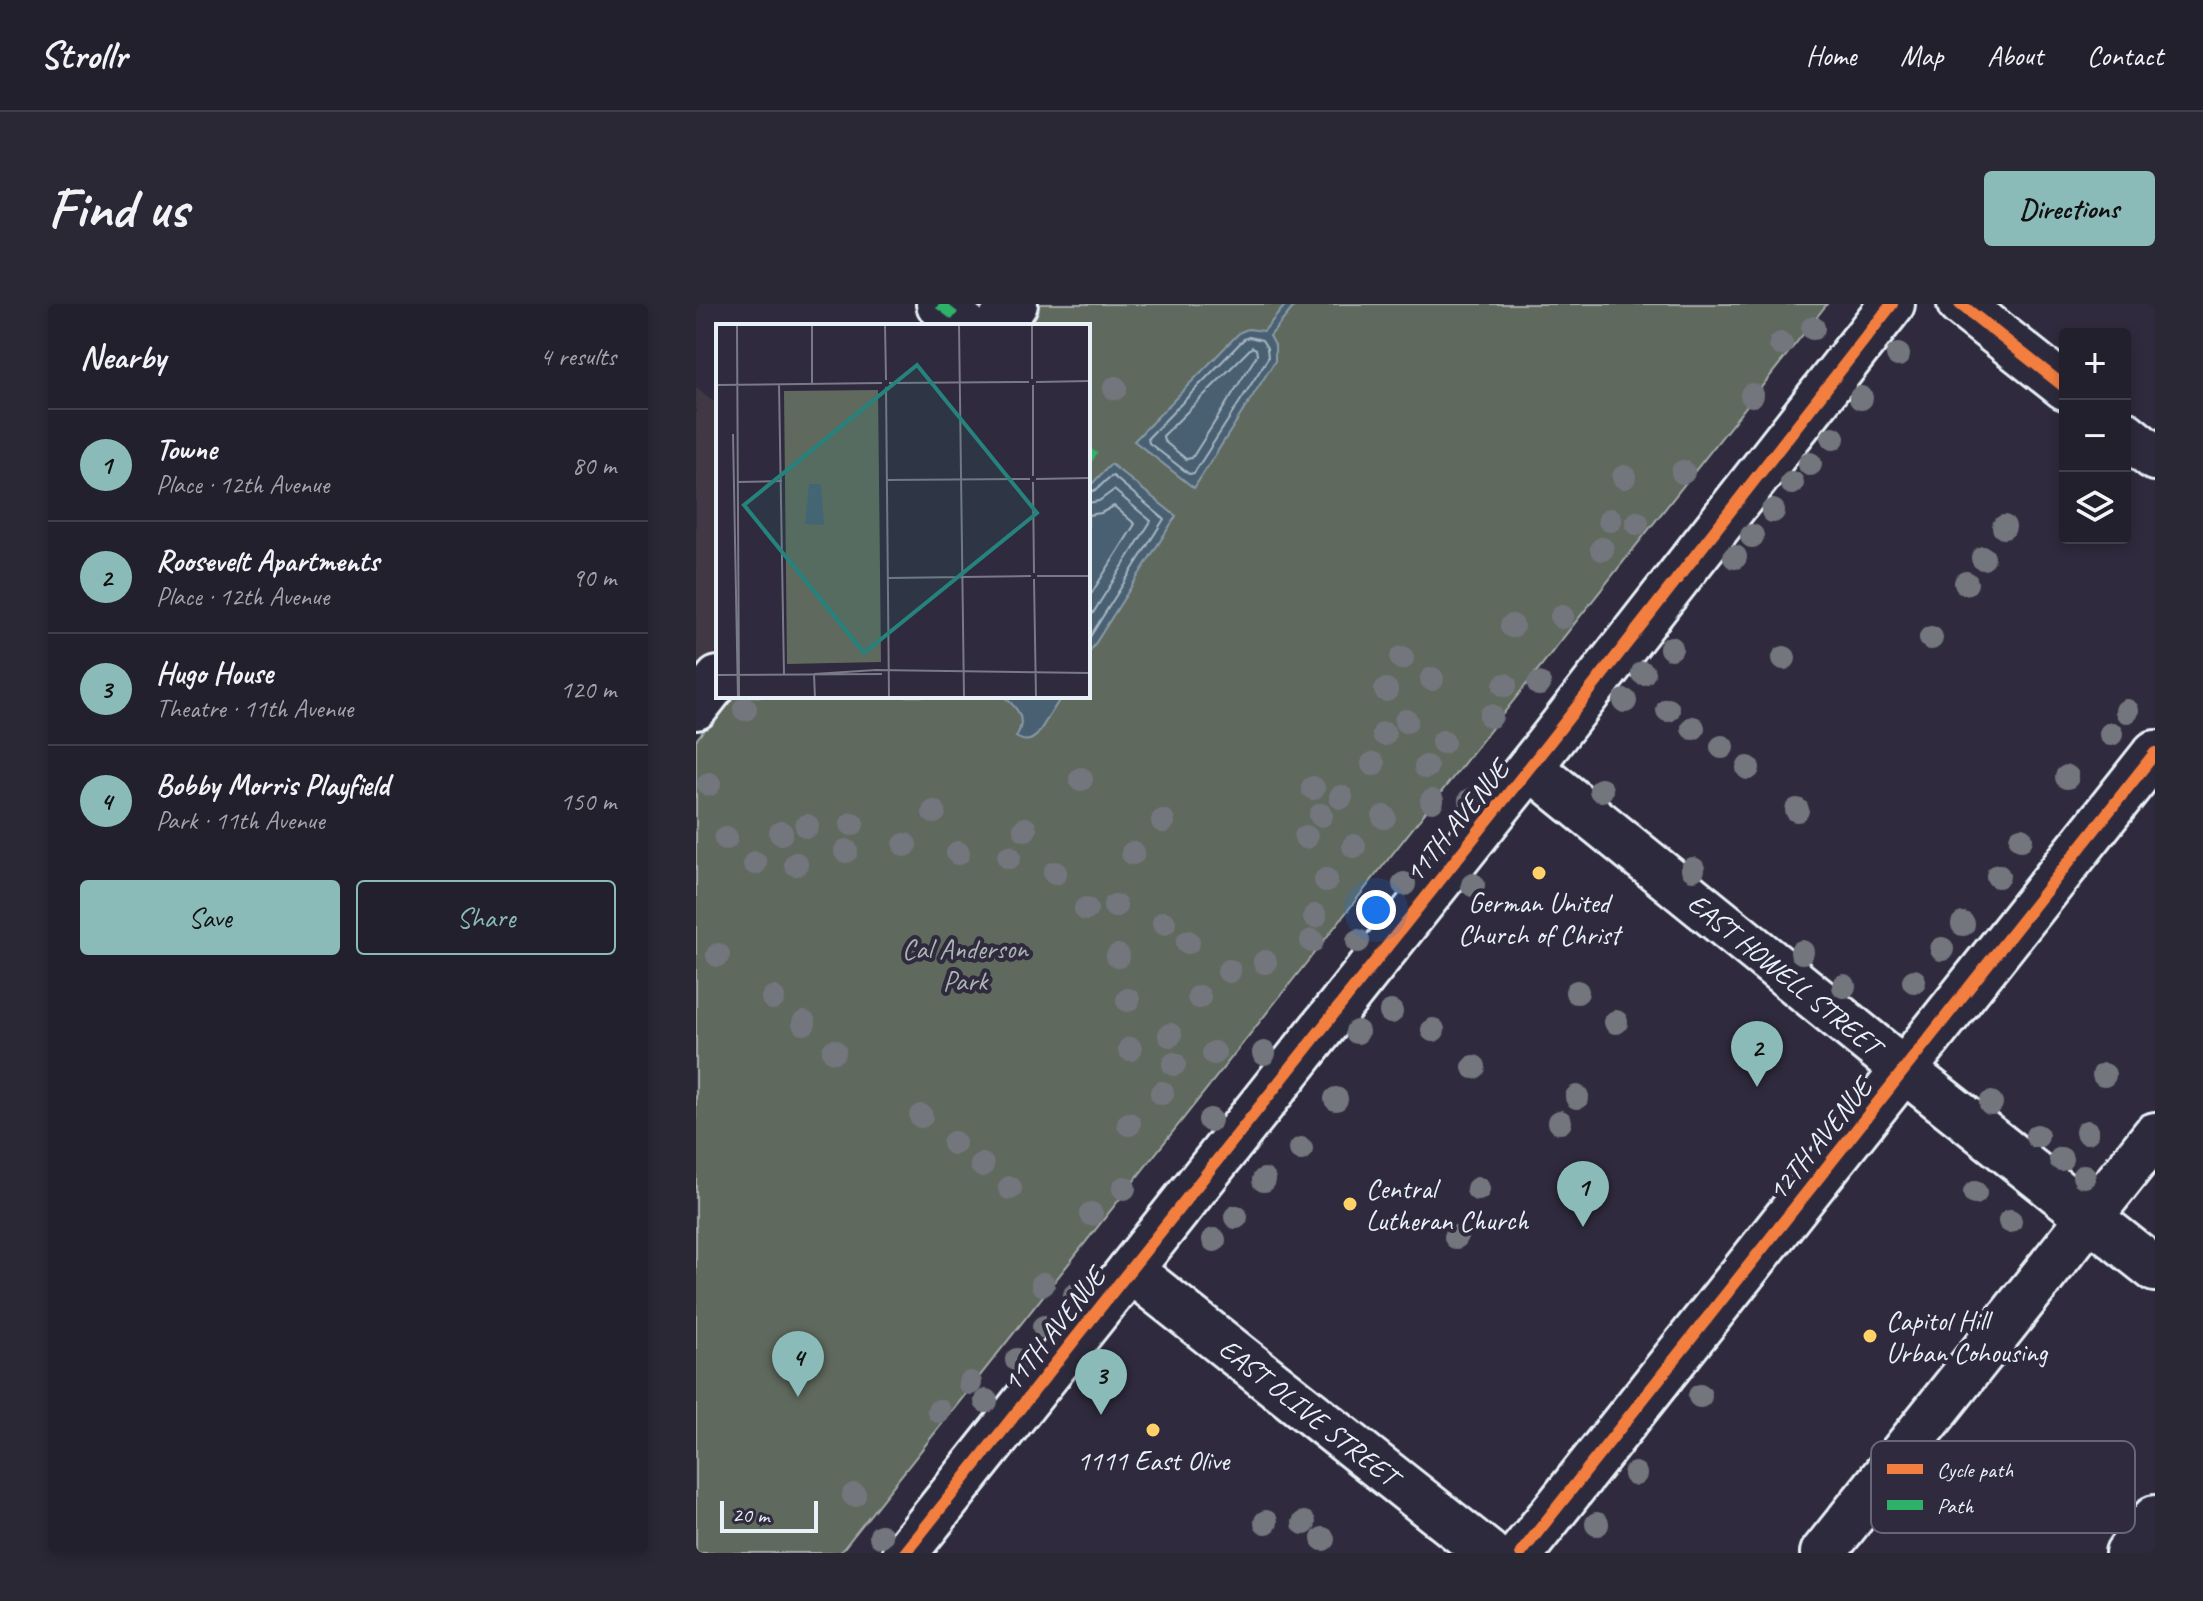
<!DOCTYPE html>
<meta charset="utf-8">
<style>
body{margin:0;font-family:Caveat,sans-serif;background:#2b2836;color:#f1f3f6}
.controls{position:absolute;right:24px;top:24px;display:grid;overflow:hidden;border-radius:8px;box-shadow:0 4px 12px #0003}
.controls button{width:72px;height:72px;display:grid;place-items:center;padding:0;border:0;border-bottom:2px solid #403e4a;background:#23202e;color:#f1f3f6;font:40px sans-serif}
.scale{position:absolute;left:24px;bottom:20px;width:98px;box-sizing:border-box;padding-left:8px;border:4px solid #e8f1f8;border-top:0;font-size:22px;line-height:28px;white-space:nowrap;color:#e8f1f8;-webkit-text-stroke:6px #2f2a3d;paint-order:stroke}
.you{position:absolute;left:680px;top:606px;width:28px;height:28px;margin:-20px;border:6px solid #fff;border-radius:50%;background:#1a73e8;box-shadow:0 0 0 12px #1a73e833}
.badge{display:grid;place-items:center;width:52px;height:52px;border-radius:50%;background:#8bbbb9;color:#111;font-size:26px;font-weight:700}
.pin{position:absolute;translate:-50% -66px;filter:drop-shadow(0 2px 4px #0008)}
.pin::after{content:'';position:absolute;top:42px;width:28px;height:24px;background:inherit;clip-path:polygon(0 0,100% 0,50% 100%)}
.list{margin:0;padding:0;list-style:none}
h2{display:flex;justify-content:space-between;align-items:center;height:104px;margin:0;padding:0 32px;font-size:34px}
h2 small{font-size:26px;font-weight:400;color:#a3a3aa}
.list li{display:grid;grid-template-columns:52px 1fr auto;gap:24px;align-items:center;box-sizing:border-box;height:112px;padding:0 32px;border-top:2px solid #403e4a}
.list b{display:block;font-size:30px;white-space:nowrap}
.list p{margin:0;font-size:26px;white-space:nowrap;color:#a3a3aa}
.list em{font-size:26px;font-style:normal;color:#a3a3aa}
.actions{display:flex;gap:16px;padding:24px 32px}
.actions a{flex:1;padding:18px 0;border:2px solid #8bbbb9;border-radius:8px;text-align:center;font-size:28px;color:#8bbbb9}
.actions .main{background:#8bbbb9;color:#111}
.icon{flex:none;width:44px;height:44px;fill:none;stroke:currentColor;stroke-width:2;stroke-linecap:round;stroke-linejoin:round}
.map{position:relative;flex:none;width:1459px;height:1249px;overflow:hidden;border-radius:8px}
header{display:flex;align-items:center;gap:48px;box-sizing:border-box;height:112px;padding:0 40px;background:#23202e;border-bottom:2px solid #403e4a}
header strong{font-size:38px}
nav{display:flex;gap:44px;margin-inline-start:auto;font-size:28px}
.intro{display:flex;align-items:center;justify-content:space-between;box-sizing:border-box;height:192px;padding:0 48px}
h1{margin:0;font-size:56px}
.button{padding:20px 36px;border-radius:8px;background:#8bbbb9;color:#111;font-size:28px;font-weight:700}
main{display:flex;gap:48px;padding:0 48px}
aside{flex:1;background:#23202e;border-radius:8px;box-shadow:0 4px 12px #0003}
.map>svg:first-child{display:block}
.built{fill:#413945}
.green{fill:#60695d;stroke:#a4adaa;stroke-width:2}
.water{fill:#496173;stroke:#899ba8;stroke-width:2}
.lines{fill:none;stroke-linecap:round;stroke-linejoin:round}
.shore{stroke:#a8b7c3;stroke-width:2}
.minor-casing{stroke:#e8f1f8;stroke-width:50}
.minor{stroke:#2f2a3d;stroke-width:44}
.quiet{stroke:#2db169;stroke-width:10;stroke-dasharray:20 10;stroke-linecap:butt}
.cycleway-casing{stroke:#2f2a3d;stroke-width:17}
.cycleway{stroke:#f27e40;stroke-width:12}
.tree{fill:#73767d}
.poi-dot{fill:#ffd166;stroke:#2f2a3d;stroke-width:3}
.labels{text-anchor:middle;stroke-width:8;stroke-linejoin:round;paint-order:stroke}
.street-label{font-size:28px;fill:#e8f1f8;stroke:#2f2a3d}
.poi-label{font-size:28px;fill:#e8f1f8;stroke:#2f2a3d}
.park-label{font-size:28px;fill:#abb4b2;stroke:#2f2a3d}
.inset-road{fill:none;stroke:#797a88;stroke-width:2}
.view{fill:#25827c;fill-opacity:0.15;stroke:#25827c;stroke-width:4}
.inset-edge{fill:none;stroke:#e8f1f8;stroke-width:4}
.key{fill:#2f2a3d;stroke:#666675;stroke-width:2}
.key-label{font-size:22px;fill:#e8f1f8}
</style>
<header>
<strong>Strollr</strong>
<nav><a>Home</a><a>Map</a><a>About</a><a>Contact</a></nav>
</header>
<div class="intro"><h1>Find us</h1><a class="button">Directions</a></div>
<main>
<aside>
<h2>Nearby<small>4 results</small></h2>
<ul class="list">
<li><span class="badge">1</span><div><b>Towne</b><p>Place · 12th Avenue</p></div><em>80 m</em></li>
<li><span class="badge">2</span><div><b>Roosevelt Apartments</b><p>Place · 12th Avenue</p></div><em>90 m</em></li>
<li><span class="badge">3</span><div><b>Hugo House</b><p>Theatre · 11th Avenue</p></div><em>120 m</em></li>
<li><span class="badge">4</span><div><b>Bobby Morris Playfield</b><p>Park · 11th Avenue</p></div><em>150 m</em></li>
</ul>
<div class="actions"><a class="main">Save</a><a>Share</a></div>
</aside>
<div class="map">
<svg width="1459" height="1249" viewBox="0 0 1459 1249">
<rect width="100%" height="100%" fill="#2f2a3d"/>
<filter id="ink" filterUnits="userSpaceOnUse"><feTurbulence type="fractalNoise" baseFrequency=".0125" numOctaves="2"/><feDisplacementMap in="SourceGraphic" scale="16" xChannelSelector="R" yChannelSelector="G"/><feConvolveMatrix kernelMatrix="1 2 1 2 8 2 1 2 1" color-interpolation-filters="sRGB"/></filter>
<g filter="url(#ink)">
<polygon class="built" points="0,83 22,101 22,345 0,373"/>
<polygon class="green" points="344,0 1131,0 144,1249 0,1249 0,436 35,392 392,392 392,22 327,22"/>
<g class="water">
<polygon points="590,0 600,0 574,32 579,41 579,57 498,184 438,137 544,28 552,25 568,27"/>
<polygon points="415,160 480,212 392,351 392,184"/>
<path d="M307,392H366L341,431C334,438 328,438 320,433C331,415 322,404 307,392Z"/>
</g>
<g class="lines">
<g class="shore">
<polygon points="553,33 566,36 571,44 572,54 498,169 493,170 453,139 452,134 548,35"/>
<polygon points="556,43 560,45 561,51 496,154 490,155 468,137 467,132"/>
<path d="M392,188C404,188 407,175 417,172L468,215L392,336"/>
<polyline points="392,199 403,197 418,186 455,217 392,317"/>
<polyline points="392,211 405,209 418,202 439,220 392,295"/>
</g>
<g class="minor-casing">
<g id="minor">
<polyline points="243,0 270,22"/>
<polyline points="1264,0 1369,83"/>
<polyline points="301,22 319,0"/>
<polyline points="1429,130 1459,154"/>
<polyline points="0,403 22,375"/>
<path id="s1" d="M834,463L1208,766L1459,965"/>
<path id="s2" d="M434,966L792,1249"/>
<polyline points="209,1249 852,440 1196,0"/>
<polyline points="825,1249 1459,449"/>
<polyline points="1127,1249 1459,831"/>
<polyline points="1432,1249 1459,1214"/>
</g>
</g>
<use href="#minor" class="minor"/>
<g class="quiet">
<polyline points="243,0 264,16"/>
<polyline points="392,149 399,153"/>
</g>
<g class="cycleway-casing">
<g id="cycleway">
<polyline points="1264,0 1369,83"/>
<polyline points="209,1249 852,440 1196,0"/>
<polyline points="825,1249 1459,449"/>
</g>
</g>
<use href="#cycleway" class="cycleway"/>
</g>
<g class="tree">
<circle cx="1117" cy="24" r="12"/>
<circle cx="1085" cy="40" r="12"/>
<circle cx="1202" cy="51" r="12"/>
<circle cx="419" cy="84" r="12"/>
<circle cx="1056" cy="91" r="12"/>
<circle cx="1165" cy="94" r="12"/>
<circle cx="1137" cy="134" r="12"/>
<circle cx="1114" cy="160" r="12"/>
<circle cx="987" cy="168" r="12"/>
<circle cx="928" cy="173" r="12"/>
<circle cx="1096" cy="179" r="12"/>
<circle cx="1077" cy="207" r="12"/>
<circle cx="914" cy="216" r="12"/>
<circle cx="941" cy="219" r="12"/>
<circle cx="1308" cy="223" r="12"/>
<circle cx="1056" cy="232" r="12"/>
<circle cx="906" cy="245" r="12"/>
<circle cx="1039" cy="253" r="12"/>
<circle cx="1287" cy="254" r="12"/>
<circle cx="1270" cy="279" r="12"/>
<circle cx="866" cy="313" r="12"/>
<circle cx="816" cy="322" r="12"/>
<circle cx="1235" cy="334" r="12"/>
<circle cx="975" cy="344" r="12"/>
<circle cx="706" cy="354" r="12"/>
<circle cx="1088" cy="354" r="12"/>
<circle cx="947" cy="369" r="12"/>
<circle cx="736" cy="375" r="12"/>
<circle cx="843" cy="380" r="12"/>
<circle cx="809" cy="381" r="12"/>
<circle cx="690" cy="386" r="12"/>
<circle cx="929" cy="397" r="12"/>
<circle cx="49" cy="405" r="12"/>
<circle cx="972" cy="406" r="12"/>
<circle cx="1431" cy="407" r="12"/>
<circle cx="795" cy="412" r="12"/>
<circle cx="710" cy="417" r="12"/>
<circle cx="997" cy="424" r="12"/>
<circle cx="688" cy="430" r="12"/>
<circle cx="1415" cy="430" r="12"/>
<circle cx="747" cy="438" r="12"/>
<circle cx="1026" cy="443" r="12"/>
<circle cx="677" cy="460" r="12"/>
<circle cx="730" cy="463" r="12"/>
<circle cx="1052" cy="464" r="12"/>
<circle cx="1371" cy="473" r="12"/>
<circle cx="385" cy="475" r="12"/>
<circle cx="13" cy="480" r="12"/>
<circle cx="617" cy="484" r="12"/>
<circle cx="905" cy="486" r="12"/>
<circle cx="645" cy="493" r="12"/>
<circle cx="774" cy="496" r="12"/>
<circle cx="736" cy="497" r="12"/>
<circle cx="1101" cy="506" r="12"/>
<circle cx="238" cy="508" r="12"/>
<circle cx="625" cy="511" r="12"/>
<circle cx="688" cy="513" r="12"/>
<circle cx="467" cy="517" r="12"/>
<circle cx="156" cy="520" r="12"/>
<circle cx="111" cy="522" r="12"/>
<circle cx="329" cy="525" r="12"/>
<circle cx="85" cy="529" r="12"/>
<circle cx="610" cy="533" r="12"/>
<circle cx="30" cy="534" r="12"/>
<circle cx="1325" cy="535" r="12"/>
<circle cx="741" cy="538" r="12"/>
<circle cx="209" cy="541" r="12"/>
<circle cx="658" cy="542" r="12"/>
<circle cx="150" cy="547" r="12"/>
<circle cx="262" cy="549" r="12"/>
<circle cx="437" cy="549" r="12"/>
<circle cx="313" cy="553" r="12"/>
<circle cx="59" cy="559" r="12"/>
<circle cx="100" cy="560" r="12"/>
<circle cx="997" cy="565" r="12"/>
<circle cx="359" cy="569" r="12"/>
<circle cx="1302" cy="572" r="12"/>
<circle cx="630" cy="576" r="12"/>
<circle cx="708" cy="580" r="12"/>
<circle cx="777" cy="581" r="12"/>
<circle cx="419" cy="602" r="12"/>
<circle cx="390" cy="605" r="12"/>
<circle cx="619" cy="612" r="12"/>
<circle cx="468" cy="619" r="12"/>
<circle cx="1267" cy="620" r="12"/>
<circle cx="616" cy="637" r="12"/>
<circle cx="662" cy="637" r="12"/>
<circle cx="492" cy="638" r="12"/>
<circle cx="1246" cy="645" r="12"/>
<circle cx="1106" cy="648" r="12"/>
<circle cx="22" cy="651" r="12"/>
<circle cx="422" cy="652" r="12"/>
<circle cx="569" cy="658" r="12"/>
<circle cx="533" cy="667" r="12"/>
<circle cx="1218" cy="677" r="12"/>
<circle cx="1148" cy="682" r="12"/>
<circle cx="881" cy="688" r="12"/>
<circle cx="503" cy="693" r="12"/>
<circle cx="77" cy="694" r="12"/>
<circle cx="432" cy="696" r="12"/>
<circle cx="695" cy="708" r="12"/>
<circle cx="920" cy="718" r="12"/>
<circle cx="108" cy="719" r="12"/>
<circle cx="737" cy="726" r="12"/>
<circle cx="661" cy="728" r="12"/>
<circle cx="474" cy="731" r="12"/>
<circle cx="434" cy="745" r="12"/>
<circle cx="138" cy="747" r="12"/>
<circle cx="518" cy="749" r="12"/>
<circle cx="568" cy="749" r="12"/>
<circle cx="478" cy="760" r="12"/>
<circle cx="778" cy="763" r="12"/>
<circle cx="1408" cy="771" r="12"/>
<circle cx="466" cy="789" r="12"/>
<circle cx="881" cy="793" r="12"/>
<circle cx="640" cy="795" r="12"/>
<circle cx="1295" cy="799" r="12"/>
<circle cx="225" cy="812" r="12"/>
<circle cx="514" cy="816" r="12"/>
<circle cx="864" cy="818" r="12"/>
<circle cx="433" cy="820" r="12"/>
<circle cx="1391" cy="828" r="12"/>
<circle cx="1341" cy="832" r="12"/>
<circle cx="258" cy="839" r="12"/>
<circle cx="605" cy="845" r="12"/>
<circle cx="1365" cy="855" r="12"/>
<circle cx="286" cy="861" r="12"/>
<circle cx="1388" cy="872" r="12"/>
<circle cx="568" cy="876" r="12"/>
<circle cx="314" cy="884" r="12"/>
<circle cx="428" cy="884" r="12"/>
<circle cx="782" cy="885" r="12"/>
<circle cx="1279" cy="889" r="12"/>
<circle cx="395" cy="910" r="12"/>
<circle cx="540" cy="913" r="12"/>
<circle cx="1314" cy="917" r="12"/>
<circle cx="760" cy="933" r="12"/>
<circle cx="518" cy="936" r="12"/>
<circle cx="347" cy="980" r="12"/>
<circle cx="379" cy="991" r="12"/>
<circle cx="348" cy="1023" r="12"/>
<circle cx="321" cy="1056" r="12"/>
<circle cx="274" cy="1079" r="12"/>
<circle cx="402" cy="1079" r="12"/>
<circle cx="1004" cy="1092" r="12"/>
<circle cx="290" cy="1097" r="12"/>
<circle cx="243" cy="1107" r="12"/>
<circle cx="939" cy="1170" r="12"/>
<circle cx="158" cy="1191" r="12"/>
<circle cx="570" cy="1218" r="12"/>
<circle cx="608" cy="1219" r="12"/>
<circle cx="901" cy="1220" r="12"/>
<circle cx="185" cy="1232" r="12"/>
<circle cx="627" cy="1235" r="12"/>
</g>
</g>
<g class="poi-dot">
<circle cx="843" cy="569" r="8"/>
<circle cx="654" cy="900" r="8"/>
<circle cx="1174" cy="1032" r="8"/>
<circle cx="457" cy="1126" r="8"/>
</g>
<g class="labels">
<g class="street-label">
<text transform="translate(760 517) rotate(-51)" y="10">11TH AVENUE</text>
<text dy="10" stroke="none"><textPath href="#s1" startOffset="328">EAST HOWELL STREET</textPath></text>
<text transform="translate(1123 835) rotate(-51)" y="10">12TH AVENUE</text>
<text transform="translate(357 1025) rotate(-52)" y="10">11TH AVENUE</text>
<text dy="10" stroke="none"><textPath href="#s2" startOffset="228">EAST OLIVE STREET</textPath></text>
</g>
<g class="poi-label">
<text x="843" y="608">German United<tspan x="843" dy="32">Church of Christ</tspan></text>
<text x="670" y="894" text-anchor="start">Central<tspan x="670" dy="32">Lutheran Church</tspan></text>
<text x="1190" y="1026" text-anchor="start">Capitol Hill<tspan x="1190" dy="32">Urban Cohousing</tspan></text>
<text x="457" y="1166">1111 East Olive</text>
</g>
<g class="park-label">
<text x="269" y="654">Cal Anderson<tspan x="269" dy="32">Park</tspan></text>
</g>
</g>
<g transform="translate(20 20)">
<rect width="374" height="374" fill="#2f2a3d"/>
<path d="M162,66L165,338L71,340L68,67Z" fill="#60695d"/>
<path d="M93,160H105L108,201L89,200Z" fill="#496173"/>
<path class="inset-road" d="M21,0L23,374M96,0V60M169,0L170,56M243,0L248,374M316,0V55M320,58L374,57M173,59L313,58M63,60L68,351M0,61L166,59M317,61V152M170,63L173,374M17,110L22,374M320,155L374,154M171,156L314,155M21,158L66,157M317,158L318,249M321,252H374M172,254L315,252M318,255L320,374M98,350L99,374M98,350L160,346L374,349M0,351L166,350"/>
<path class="view" d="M201,41L321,189L148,329L28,181Z"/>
<rect width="374" height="374" class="inset-edge"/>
</g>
<rect x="1175" y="1137" width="264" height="92" rx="12" class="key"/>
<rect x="1191" y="1160" width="36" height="10" fill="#f27e40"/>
<rect x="1191" y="1196" width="36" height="10" fill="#2db169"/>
<g class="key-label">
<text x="1241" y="1173">Cycle path</text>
<text x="1241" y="1209">Path</text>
</g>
</svg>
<div class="controls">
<button>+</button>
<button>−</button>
<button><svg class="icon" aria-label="layers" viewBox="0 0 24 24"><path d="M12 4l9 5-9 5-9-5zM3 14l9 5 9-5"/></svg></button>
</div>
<div class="scale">20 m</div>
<div class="you"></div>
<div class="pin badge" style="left:887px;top:923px">1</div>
<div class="pin badge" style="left:1061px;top:783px">2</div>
<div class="pin badge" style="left:405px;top:1111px">3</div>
<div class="pin badge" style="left:102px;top:1093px">4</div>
</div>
</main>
